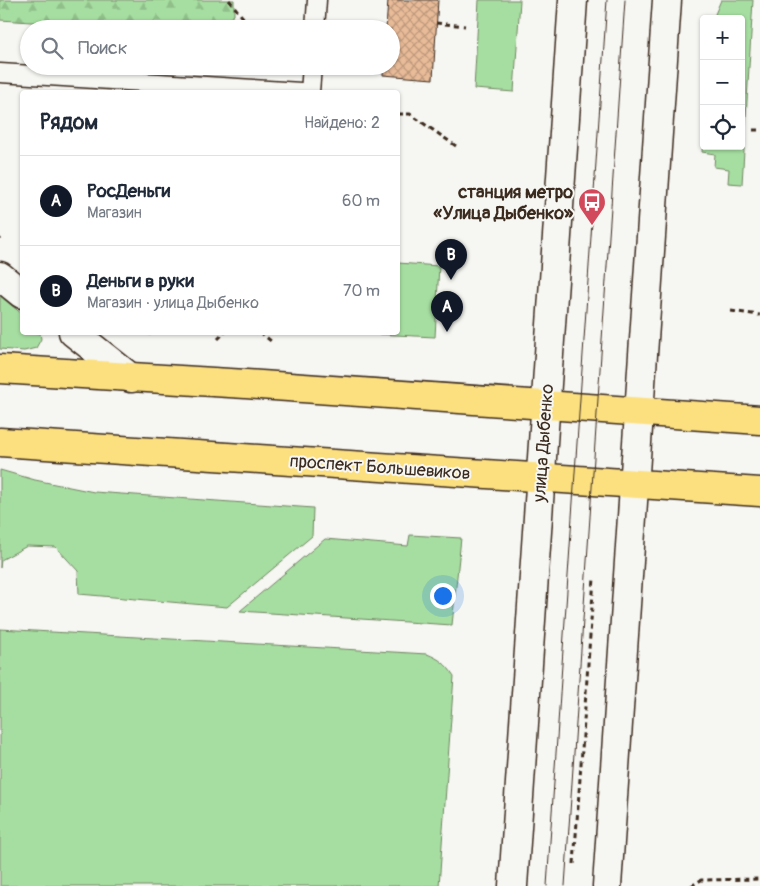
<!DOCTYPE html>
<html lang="ru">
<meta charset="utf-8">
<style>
body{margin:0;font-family:Pangolin,sans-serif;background:#f2f2f3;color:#1f2937}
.controls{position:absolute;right:15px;top:15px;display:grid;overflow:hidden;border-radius:5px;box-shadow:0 1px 4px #0004}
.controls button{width:45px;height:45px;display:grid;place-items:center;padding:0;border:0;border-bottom:1px solid #e0e1e3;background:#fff;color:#1f2937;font:25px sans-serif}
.you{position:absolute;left:442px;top:595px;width:18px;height:18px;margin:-12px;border:4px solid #fff;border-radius:50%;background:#1a73e8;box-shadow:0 0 0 8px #1a73e833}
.badge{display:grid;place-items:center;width:32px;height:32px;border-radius:50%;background:#111827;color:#fff;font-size:16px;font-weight:700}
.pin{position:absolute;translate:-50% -41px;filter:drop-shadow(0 1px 2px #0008)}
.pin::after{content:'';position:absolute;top:26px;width:18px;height:15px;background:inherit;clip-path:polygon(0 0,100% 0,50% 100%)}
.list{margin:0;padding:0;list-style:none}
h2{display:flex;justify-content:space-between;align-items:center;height:65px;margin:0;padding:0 20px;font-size:21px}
h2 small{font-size:16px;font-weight:400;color:#747a83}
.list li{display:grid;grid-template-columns:32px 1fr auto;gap:15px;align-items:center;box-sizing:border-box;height:90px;padding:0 20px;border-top:1px solid #e0e1e3}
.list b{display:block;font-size:19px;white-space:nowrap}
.list p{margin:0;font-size:16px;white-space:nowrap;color:#747a83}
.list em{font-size:16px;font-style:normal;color:#747a83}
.icon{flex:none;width:28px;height:28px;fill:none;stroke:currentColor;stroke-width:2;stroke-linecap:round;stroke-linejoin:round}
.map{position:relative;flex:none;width:760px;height:886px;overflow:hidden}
.search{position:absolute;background:#fff;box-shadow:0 1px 4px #0004;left:20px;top:20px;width:380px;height:55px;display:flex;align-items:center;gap:12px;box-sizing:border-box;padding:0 18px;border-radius:28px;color:#747a83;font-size:19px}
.panel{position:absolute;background:#fff;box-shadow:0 1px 4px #0004;left:20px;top:90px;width:380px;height:245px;border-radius:5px}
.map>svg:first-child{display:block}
.green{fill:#a6dea1;stroke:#708460}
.forest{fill:url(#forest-firs);stroke:#708460}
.building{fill:url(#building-cross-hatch);stroke:#3b2a1e}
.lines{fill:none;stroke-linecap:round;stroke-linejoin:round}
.service-casing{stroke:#3b2a1e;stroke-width:21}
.minor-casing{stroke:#3b2a1e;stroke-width:31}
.secondary-casing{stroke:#3b2a1e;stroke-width:31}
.primary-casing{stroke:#3b2a1e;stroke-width:31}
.path{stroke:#3b2a1e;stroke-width:3;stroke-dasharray:5 4;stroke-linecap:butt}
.service{stroke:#f6f6f2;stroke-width:18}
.minor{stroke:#f6f6f2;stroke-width:28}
.secondary{stroke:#f6f6f2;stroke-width:28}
.primary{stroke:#fce080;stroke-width:28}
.tram{stroke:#3b2a1e;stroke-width:1}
.labels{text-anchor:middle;stroke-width:4;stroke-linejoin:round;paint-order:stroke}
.poi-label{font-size:18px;font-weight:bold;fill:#3b2a1e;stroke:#f6f6f2;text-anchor:end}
.street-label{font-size:18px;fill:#3b2a1e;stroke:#f6f6f2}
</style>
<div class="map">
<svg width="760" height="886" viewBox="0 0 760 886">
<defs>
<pattern id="forest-firs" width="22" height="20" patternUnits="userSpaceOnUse" patternTransform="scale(1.25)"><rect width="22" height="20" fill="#a6dea1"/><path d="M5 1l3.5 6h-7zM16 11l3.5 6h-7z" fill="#90bf8a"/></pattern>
<pattern id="building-cross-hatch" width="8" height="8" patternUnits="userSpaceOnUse" patternTransform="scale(1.25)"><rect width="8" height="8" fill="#e9bc99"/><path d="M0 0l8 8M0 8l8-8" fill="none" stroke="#be997c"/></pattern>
</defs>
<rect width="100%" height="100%" fill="#f6f6f2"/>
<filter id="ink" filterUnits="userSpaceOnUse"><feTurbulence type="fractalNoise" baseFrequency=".02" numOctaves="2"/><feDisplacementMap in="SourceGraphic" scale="10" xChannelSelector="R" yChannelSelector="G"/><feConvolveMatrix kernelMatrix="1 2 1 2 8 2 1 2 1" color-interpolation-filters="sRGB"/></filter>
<g filter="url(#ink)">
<g class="green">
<polygon points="479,0 520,0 514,92 474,89"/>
<polygon points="721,0 753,0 742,184 728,183 729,169 714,167 715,154 702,152 704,122 704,146 741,146 741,19 713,19"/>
<polygon points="398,263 439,266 435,337 356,333 398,332"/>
<polygon points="0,296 22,314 22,332 40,333 41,339 36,348 24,351 0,349"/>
<polygon points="0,470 35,480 94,492 313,508 312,536 227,607 79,594 78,571 56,547 27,546 1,560 0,568"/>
<polygon points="410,535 461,538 452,625 240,611 325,539 408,546"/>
<path d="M0,629L427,654C440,659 446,664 454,676L439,886H0Z"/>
</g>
<polygon class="forest" points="0,0 234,0 234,15 215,29 140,29 0,20"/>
<polygon class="building" points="388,0 438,0 433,79 383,75 383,66 391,66 391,29 386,29"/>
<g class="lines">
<g class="service-casing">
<g id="service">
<polyline points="315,29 317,0"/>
<polyline points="0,73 301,92"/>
<polyline points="310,92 312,66"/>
</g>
</g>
<g class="minor-casing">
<g id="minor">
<polyline points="0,276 22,294"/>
<polyline points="73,332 131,378"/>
</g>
</g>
<g class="secondary-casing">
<g id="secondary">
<polyline points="513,886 573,0"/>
<polyline points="607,886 667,0"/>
</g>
</g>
<g class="primary-casing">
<g id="primary">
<polyline points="0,369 246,384 760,420"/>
<polyline points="0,442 760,492"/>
</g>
</g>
<g class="path">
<polyline points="229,0 252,29"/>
<polyline points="436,23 465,26"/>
<polyline points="398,114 410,114 456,146"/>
<polyline points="753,130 760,130"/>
<polyline points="0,239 1,238"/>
<polyline points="731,311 760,315"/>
<polyline points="260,332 272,342"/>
<polyline points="149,335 150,332"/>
<polyline points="218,339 225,332"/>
<polyline points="574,864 594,578"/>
<polyline points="691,886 701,880 760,879"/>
</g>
<use href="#service" class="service"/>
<use href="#minor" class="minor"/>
<use href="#secondary" class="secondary"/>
<use href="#primary" class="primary"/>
<g class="tram">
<polyline points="547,886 607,0"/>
<polyline points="565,886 625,0"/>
</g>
</g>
</g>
<defs>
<g id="bus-pin" transform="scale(1.4375)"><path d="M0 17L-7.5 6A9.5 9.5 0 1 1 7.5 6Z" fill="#d1495b" stroke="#f6f6f2"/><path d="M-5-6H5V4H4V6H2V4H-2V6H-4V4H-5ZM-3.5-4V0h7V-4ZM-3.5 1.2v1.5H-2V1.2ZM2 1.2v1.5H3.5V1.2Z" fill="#fff"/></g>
</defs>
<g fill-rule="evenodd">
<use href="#bus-pin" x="592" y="202"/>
</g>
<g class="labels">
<g class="poi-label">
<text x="573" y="198">станция метро<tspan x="573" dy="21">«Улица Дыбенко»</tspan></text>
</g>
<g class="street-label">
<text transform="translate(543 443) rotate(-86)" y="6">улица Дыбенко</text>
<text transform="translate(380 467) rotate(4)" y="6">проспект Большевиков</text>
</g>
</g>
</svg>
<div class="controls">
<button>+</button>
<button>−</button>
<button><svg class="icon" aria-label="locate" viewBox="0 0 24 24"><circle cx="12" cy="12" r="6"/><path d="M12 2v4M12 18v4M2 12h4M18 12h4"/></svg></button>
</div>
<div class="you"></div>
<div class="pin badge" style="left:447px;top:332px">A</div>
<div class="pin badge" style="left:451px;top:280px">B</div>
<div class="search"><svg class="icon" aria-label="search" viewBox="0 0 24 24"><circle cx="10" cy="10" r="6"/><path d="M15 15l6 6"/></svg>Поиск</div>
<section class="panel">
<h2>Рядом<small>Найдено: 2</small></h2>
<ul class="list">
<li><span class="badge">A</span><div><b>РосДеньги</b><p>Магазин</p></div><em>60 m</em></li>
<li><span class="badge">B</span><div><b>Деньги в руки</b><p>Магазин · улица Дыбенко</p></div><em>70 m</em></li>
</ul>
</section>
</div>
